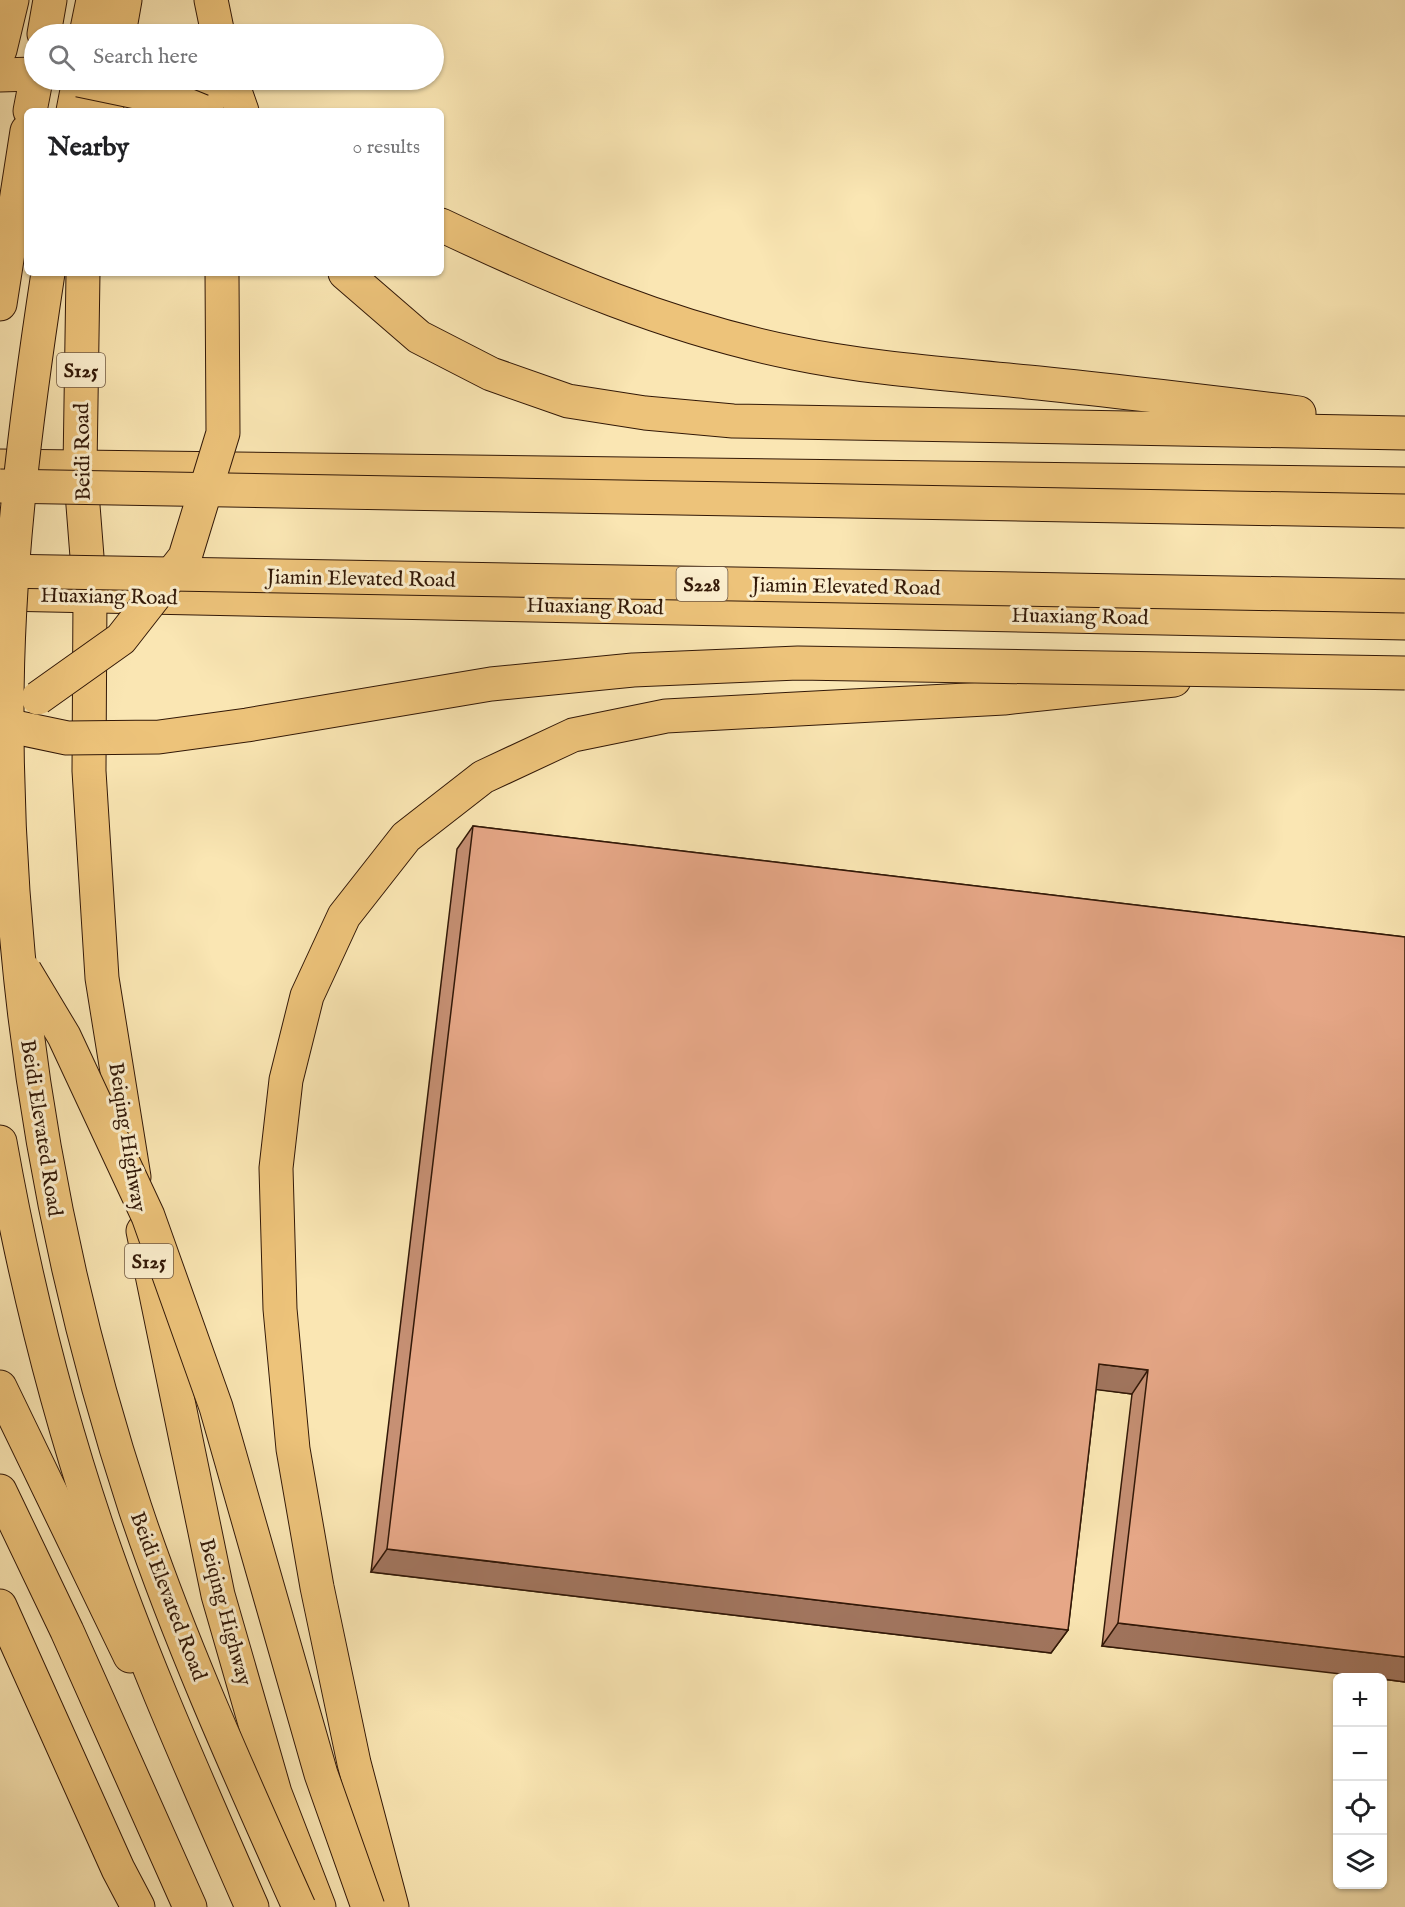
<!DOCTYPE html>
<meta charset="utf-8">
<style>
body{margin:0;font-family:"IM FELL English",serif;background:#f6f6f6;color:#202124}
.controls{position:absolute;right:18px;bottom:18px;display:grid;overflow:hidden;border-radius:9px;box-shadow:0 2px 4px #0004}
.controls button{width:54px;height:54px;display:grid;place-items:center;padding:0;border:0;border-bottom:2px solid #e0e0e0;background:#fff;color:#202124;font:30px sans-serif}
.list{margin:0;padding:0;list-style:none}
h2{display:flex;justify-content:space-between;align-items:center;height:78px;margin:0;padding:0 24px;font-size:26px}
h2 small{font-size:20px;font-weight:400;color:#757577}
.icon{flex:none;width:33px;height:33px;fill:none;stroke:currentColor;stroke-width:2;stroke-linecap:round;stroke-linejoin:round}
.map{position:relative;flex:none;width:1405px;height:1907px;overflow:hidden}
.search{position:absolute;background:#fff;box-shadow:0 2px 4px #0004;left:24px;top:24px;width:420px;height:66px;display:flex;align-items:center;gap:15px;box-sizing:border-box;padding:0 21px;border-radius:33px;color:#757577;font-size:22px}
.panel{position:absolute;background:#fff;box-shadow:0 2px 4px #0004;left:24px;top:108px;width:420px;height:168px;border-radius:9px}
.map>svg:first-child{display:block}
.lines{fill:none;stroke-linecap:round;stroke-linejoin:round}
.major-casing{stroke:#321807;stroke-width:35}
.highway-casing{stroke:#321807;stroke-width:35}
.major{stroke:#edc37a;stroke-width:33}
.highway{stroke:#edc37a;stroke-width:33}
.highway-bridge-casing{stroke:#321807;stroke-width:35;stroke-linecap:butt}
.highway-bridge{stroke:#edc37a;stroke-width:33}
.wall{fill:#c69074;stroke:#321807;stroke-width:1.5}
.shaded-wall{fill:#a1755e;stroke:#321807;stroke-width:1.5}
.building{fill:#e6a787;stroke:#321807;stroke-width:1.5}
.labels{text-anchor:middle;stroke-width:6;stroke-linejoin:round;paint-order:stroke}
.shield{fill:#fcefce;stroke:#6f5843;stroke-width:1.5}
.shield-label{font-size:20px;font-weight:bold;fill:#321807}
.street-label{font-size:21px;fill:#321807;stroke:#fcefce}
</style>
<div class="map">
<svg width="1405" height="1907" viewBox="0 0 1405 1907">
<rect width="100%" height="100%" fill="#fae6b3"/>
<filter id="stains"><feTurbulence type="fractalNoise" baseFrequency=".00333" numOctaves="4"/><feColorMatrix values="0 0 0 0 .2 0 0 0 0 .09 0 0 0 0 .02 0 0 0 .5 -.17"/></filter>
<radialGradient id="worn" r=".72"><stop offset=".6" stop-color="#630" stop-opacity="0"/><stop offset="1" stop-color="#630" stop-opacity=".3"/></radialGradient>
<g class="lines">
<g class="major-casing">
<g id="major">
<polyline points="119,34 125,0"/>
<polyline points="0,50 12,0"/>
<polyline points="106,111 111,80"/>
<polyline points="83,273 80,467 90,595 89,771 102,978 134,1177"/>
<polyline points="0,466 1405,484"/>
<polyline points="0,594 1405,623"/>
<polyline points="143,1231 218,1595 275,1793 319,1907"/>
<polyline points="0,1387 130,1656"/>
</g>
</g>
<g class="highway-casing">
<g id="highway">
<polyline points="211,0 218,34"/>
<polyline points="44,34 50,0"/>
<polyline points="86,34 93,0"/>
<polyline points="0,75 34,74"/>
<polyline points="205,80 207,111"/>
<polyline points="231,80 242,111"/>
<polyline points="30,111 36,80"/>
<polyline points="73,111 79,80"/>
<path d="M441,225C555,279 670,328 794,353C871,369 951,374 1028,382C1119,391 1209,402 1299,413"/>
<polyline points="345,273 419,337 491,374 568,401 645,413 733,421 1405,433"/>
<polyline points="0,304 27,131"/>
<path d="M0,1142C23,1271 54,1399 96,1524C140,1655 197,1781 252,1907"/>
<polyline points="0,1491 67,1631 190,1907"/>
<polyline points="0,1606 118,1869 138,1907"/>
<polyline points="392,1907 354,1763 317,1587 293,1449 280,1309 276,1168 286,1080 307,996 344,916 406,837 483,777 573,735 666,716 1004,698 1174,680"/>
</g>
</g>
<use href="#major" class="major"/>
<use href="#highway" class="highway"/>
<g class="highway-bridge-casing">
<g id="highway-bridge">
<polyline points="79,80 175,100 202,111"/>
<path d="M48,273C26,417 7,564 7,710C6,983 50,1249 135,1508C180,1643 241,1777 299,1907"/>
<polyline points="0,486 1405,511"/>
<polyline points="0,571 1405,596"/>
<polyline points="38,698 121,639 185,557 223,433 222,273"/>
<polyline points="0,724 67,738 159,737 247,725 491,684 633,670 798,663 1405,673"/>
<polyline points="25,971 64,1036 148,1216 216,1407 321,1774 368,1907"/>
</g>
</g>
<use href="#highway-bridge" class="highway-bridge"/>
</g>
<polygon class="wall" points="473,826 1405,937 1405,1682 1383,1679 1383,1677 1102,1646 1132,1394 1096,1389 1068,1630 1051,1653 371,1572 457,849"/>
<g class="shaded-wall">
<polygon points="1099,1364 1148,1370 1132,1394 1083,1388"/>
<polygon points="387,1549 1068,1630 1051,1653 371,1572"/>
<polygon points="1118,1623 1405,1657 1405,1682 1383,1679 1383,1677 1367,1677 1102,1646"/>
</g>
<polygon class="building" points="473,826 1405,937 1405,1657 1118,1623 1148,1370 1099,1364 1068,1630 387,1549"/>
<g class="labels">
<g class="shield">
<rect x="57" y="353" width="48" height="34" rx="4.5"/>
<rect x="676.5" y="567" width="51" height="34" rx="4.5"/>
<rect x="125" y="1244" width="48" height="34" rx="4.5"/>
</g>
<g class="shield-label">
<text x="81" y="377">S125</text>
<text x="702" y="591">S228</text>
<text x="149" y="1268">S125</text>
</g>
<g class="street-label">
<text transform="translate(82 452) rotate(-91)" y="7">Beidi Road</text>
<text transform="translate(361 578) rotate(1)" y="7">Jiamin Elevated Road</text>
<text transform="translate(846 586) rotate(1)" y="7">Jiamin Elevated Road</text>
<text transform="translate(109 596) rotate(1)" y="7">Huaxiang Road</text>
<text transform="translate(595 606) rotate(1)" y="7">Huaxiang Road</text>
<text transform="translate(1080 616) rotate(1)" y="7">Huaxiang Road</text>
<text transform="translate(42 1128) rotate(81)" y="7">Beidi Elevated Road</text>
<text transform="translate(128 1137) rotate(81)" y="7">Beiqing Highway</text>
<text transform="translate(169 1596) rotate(69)" y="7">Beidi Elevated Road</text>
<text transform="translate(226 1612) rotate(75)" y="7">Beiqing Highway</text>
</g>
</g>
<rect width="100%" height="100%" filter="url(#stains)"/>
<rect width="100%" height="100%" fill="url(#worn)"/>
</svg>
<div class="controls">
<button>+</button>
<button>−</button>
<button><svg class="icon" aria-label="locate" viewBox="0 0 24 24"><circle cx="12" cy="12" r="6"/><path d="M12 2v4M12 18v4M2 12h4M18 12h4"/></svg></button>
<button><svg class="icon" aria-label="layers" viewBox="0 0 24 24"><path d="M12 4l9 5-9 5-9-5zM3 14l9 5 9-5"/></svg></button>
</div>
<div class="search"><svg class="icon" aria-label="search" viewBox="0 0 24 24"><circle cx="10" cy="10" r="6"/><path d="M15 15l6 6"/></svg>Search here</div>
<section class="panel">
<h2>Nearby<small>0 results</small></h2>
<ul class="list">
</ul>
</section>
</div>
